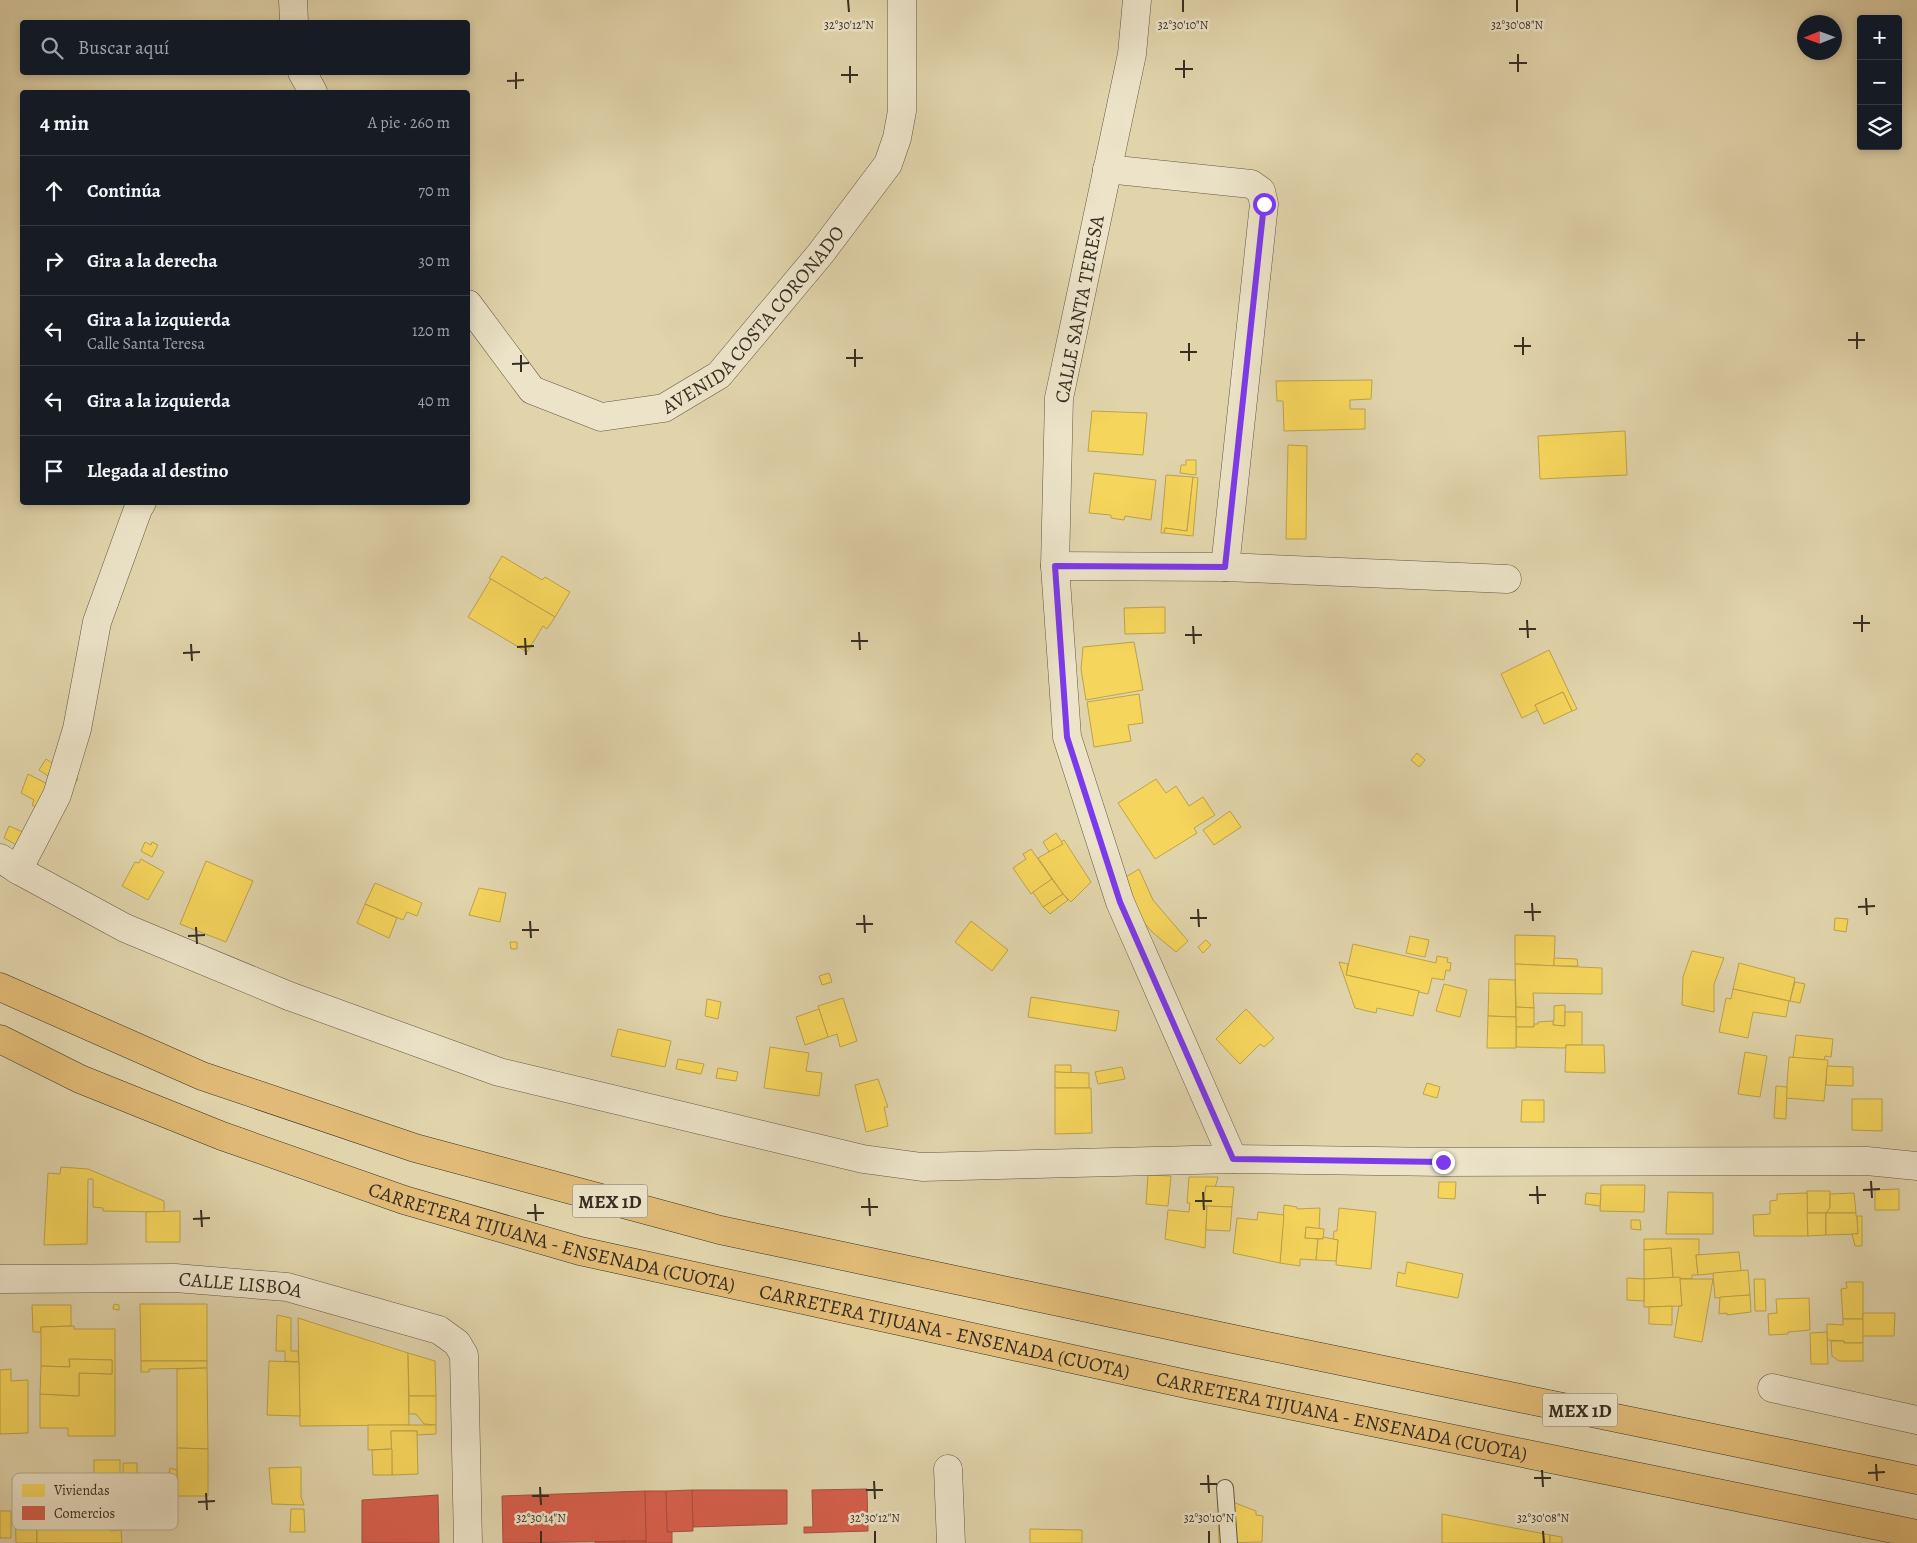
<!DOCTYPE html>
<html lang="es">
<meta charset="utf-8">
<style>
body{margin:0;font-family:Alegreya,serif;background:#20242c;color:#f1f3f6}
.controls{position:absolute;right:15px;top:15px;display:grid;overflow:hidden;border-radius:5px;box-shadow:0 2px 8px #0003}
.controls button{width:45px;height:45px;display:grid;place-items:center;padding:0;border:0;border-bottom:1px solid #363941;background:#171b24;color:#f1f3f6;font:25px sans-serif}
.compass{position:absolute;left:1797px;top:15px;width:45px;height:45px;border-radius:50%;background:#171b24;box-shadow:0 2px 8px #0003;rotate:269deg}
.stop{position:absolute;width:15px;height:15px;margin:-11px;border:4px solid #7c3aed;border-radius:50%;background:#fff}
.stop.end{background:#7c3aed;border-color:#fff;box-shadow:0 1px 5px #0008}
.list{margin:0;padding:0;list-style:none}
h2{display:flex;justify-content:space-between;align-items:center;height:65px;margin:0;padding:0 20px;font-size:21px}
h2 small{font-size:16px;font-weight:400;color:#9ea1a6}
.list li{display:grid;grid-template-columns:32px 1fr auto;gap:15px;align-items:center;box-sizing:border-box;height:70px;padding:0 20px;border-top:1px solid #363941}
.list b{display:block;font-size:19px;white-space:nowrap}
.list p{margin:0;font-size:16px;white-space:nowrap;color:#9ea1a6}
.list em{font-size:16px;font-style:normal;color:#9ea1a6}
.icon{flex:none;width:28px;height:28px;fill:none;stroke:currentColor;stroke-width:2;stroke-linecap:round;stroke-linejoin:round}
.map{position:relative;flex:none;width:1917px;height:1543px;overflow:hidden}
.search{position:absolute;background:#171b24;box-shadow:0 2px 8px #0003;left:20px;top:20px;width:450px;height:55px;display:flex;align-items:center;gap:12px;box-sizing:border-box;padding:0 18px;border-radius:5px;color:#9ea1a6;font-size:19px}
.panel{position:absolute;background:#171b24;box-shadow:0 2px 8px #0003;left:20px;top:90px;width:450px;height:415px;border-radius:5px}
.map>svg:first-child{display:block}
.homes{fill:#f6d55c;stroke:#bca34b}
.shops{fill:#d6604d;stroke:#a65140}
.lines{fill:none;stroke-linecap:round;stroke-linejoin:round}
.service-casing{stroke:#615845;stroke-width:18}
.minor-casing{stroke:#615845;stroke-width:29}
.motorway-casing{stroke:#362e23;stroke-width:29}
.service{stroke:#ece3c8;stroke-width:16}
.minor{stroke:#ece3c8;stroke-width:28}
.motorway{stroke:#e0ba76;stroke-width:28}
.route{stroke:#7c3aed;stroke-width:6}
.ticks{fill:none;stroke:#362e23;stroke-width:2}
.labels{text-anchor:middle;stroke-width:5;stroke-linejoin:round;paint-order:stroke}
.shield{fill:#ece3c8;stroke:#6d6454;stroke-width:1}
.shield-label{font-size:19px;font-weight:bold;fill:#362e23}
.street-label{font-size:20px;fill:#362e23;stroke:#ece3c8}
.key{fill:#ece3c8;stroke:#b5ad96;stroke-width:1}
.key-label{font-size:14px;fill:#362e23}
.ticks-label{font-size:12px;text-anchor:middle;fill:#362e23;stroke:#ece3c8;stroke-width:5;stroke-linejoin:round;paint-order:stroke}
</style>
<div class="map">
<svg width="1917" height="1543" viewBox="0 0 1917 1543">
<rect width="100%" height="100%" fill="#e1d4ab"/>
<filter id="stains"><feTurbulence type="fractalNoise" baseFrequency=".004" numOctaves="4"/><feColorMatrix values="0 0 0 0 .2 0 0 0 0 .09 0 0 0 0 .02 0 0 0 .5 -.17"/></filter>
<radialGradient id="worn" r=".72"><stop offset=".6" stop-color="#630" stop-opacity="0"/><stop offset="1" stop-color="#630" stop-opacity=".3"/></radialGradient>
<g class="homes">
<polygon points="1372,380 1371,399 1350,400 1350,409 1365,409 1365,429 1284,431 1283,401 1277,401 1276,381"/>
<polygon points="1092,411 1147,413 1143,455 1088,451"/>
<polygon points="1625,431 1627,475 1540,479 1538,436"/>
<polygon points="1288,445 1307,446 1306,539 1286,539"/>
<polygon points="1186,460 1196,460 1196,475 1180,473 1181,465 1186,465"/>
<polygon points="1094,473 1156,480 1151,520 1125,516 1124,520 1111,518 1111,515 1089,513"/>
<polygon points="1166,475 1193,477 1187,531 1165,528 1164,533 1161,533"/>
<polygon points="1193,477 1198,478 1193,536 1164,533 1165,528 1187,531"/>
<polygon points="502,556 542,580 545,577 570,592 555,617 489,578"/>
<polygon points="491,579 555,617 547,629 543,626 527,652 468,617"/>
<polygon points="1165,607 1165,633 1125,634 1124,608"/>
<polygon points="1134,642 1143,690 1086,700 1081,669 1083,647"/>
<polygon points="1549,650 1577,709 1572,711 1563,692 1535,705 1538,710 1522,718 1501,674"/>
<polygon points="1563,692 1572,711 1544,724 1535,705"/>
<polygon points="1139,694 1143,723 1128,725 1131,741 1094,747 1087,702"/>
<polygon points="1417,753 1425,760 1419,767 1411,760"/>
<polygon points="46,759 78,779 70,790 39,770"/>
<polygon points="28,774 61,791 50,814 32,805 34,800 21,793"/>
<polygon points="1156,779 1166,793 1176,786 1189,806 1203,797 1215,815 1194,828 1197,833 1155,859 1118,803"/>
<polygon points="1230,811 1241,827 1214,845 1203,830"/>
<polygon points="9,826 23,832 17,845 4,838"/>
<polygon points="1056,833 1063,844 1050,853 1043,842"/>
<polygon points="1064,840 1091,882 1071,902 1063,894 1038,858 1063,844 1061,842"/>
<polygon points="145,842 151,845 152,842 158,845 152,857 141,851"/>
<polygon points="1031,849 1052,879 1031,894 1013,868 1026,859 1023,854"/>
<polygon points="141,859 164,872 148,900 122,886 135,862 139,863"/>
<polygon points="206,861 253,881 226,942 180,924"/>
<polygon points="1139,869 1153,900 1188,941 1176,952 1152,932 1135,912 1119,881"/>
<polygon points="1052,879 1063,894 1043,907 1033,892"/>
<polygon points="375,883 422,903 417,916 407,912 403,920 365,904"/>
<polygon points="479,888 506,893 500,922 469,915"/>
<polygon points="1063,894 1068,900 1050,914 1043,907"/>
<polygon points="365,904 397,918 389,938 357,923"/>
<polygon points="1835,918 1848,919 1846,932 1834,930"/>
<polygon points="971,921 1008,950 992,971 955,942"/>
<polygon points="1515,935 1555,936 1554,966 1515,964"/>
<polygon points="1410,936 1429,940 1425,957 1406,953"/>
<polygon points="1206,940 1211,945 1203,953 1198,947"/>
<polygon points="510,942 517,942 517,949 511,949"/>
<polygon points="1353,944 1436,963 1437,956 1448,958 1447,962 1451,963 1450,971 1446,970 1444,980 1432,978 1428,994 1419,992 1419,991 1346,975"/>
<polygon points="1692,951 1724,958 1714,984 1714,1012 1682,1005 1683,977"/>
<polygon points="1554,958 1577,959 1578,966 1554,966"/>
<polygon points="1339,962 1348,964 1346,975 1419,991 1413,1016 1377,1008 1376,1013 1355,1008"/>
<polygon points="1739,963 1795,978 1790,1001 1733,989"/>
<polygon points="1515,964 1602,968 1602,994 1533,993 1534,1008 1516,1007"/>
<polygon points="829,973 832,982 822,985 819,976"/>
<polygon points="1489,979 1515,980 1516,1017 1488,1016"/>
<polygon points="1795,982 1805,984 1800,1003 1790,1001"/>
<polygon points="1444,984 1467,990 1460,1017 1436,1011"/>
<polygon points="1733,989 1789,1001 1786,1017 1753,1012 1748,1038 1719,1032 1726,998 1731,999"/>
<polygon points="1031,997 1119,1011 1116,1031 1028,1017"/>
<polygon points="843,998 857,1041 840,1047 837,1034 828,1037 818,1006"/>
<polygon points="707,999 721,1002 718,1019 705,1016"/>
<polygon points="1565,1005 1565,1026 1553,1025 1553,1021 1554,1021 1554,1006"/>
<polygon points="1516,1007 1534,1008 1534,1027 1516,1027"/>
<polygon points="819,1009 828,1037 805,1045 796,1017"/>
<polygon points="1246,1009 1274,1038 1264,1047 1260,1044 1240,1064 1216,1039"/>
<polygon points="1565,1012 1582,1012 1582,1045 1566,1045 1565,1048 1516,1047 1516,1027 1534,1027 1534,1024 1538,1024 1538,1022 1553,1021 1553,1025 1565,1026"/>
<polygon points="1488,1016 1516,1017 1516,1048 1487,1048"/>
<polygon points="618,1029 671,1041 665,1067 611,1056"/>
<polygon points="1796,1035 1833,1039 1831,1057 1825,1056 1824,1060 1793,1058"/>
<polygon points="1566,1045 1604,1045 1605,1073 1565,1072"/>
<polygon points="770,1047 809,1053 806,1071 822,1073 819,1096 764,1088"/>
<polygon points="1745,1052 1767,1056 1760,1097 1738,1094"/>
<polygon points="1789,1057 1828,1060 1824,1101 1786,1098"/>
<polygon points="678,1059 704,1064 701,1074 676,1069"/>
<polygon points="1055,1065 1071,1065 1071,1073 1055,1072"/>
<polygon points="1827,1066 1853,1067 1853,1086 1826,1085"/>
<polygon points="1122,1067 1125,1079 1098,1084 1095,1072"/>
<polygon points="718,1068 738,1072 736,1081 716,1078"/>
<polygon points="1055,1072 1089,1073 1089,1088 1055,1088"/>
<polygon points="878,1079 888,1107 884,1107 888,1126 866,1132 855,1085"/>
<polygon points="1427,1083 1440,1087 1437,1098 1423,1094"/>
<polygon points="1776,1086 1787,1087 1786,1119 1774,1118"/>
<polygon points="1055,1088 1091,1088 1092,1133 1055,1134"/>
<polygon points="1852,1099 1882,1099 1882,1131 1852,1130"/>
<polygon points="1522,1100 1544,1100 1544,1122 1521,1122"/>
<polygon points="61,1167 88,1169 164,1201 164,1212 103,1211 103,1208 93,1207 93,1179 88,1179 87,1244 44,1245 48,1173 60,1174"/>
<polygon points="1148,1175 1171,1176 1168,1206 1146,1204"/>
<polygon points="1189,1177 1218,1177 1215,1188 1206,1186 1203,1206 1207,1206 1205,1248 1165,1239 1168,1210 1189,1212 1190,1203 1187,1203"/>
<polygon points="1439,1182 1456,1182 1455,1199 1438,1198"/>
<polygon points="1601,1185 1645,1185 1644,1212 1600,1211"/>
<polygon points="1206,1186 1234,1187 1232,1207 1203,1206"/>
<polygon points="1899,1189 1899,1210 1875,1210 1875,1190"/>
<polygon points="1807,1191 1830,1191 1830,1208 1826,1213 1807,1213"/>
<polygon points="1668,1192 1713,1193 1713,1234 1666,1234"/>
<polygon points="1586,1193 1601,1194 1600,1206 1585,1204"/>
<polygon points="1807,1193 1808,1236 1754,1236 1753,1215 1770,1214 1770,1201 1777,1200 1777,1194"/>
<polygon points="1854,1193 1856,1213 1826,1213 1830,1208 1830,1194"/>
<polygon points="1284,1205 1297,1207 1297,1209 1320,1208 1319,1229 1306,1227 1305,1238 1318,1239 1316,1260 1300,1259 1300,1266 1280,1263"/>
<polygon points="1207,1206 1232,1207 1230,1231 1206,1230"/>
<polygon points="1339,1208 1376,1212 1371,1269 1336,1265 1338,1240 1333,1239 1334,1231 1337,1231"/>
<polygon points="180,1211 180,1242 146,1242 146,1212"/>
<polygon points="1258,1212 1284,1215 1280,1263 1233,1253 1237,1218 1257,1220"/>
<polygon points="1807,1213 1826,1213 1826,1235 1808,1236"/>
<polygon points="1826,1213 1856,1213 1856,1216 1857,1216 1858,1234 1826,1235"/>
<polygon points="1857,1216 1862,1216 1862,1246 1855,1246 1852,1234 1858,1234"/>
<polygon points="1631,1220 1640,1220 1641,1230 1631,1229"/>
<polygon points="1306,1227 1324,1229 1323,1239 1305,1238"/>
<polygon points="1323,1237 1338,1240 1336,1261 1316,1260 1318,1239 1323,1239"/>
<polygon points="1644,1239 1699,1239 1699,1255 1696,1255 1698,1275 1692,1275 1692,1279 1673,1278 1671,1248 1644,1250"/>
<polygon points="1671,1248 1673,1278 1644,1279 1644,1250"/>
<polygon points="1739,1252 1741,1271 1698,1275 1696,1255"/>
<polygon points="1407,1262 1463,1274 1458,1298 1396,1286 1398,1272 1405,1274"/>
<polygon points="1748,1270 1750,1295 1715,1298 1713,1273"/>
<polygon points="1680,1277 1682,1306 1644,1307 1644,1279"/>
<polygon points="1627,1278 1644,1279 1644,1301 1627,1300"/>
<polygon points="1680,1279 1713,1279 1702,1342 1674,1337 1679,1306 1682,1306"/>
<polygon points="1754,1279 1765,1279 1766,1311 1755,1311"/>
<polygon points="1846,1282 1863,1282 1863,1319 1843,1319 1841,1289 1847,1288"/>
<polygon points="1750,1295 1751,1312 1727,1315 1727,1313 1719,1314 1720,1297"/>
<polygon points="1809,1298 1810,1330 1788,1332 1788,1334 1769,1335 1768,1314 1777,1313 1776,1299"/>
<polygon points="114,1304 119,1305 119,1310 113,1309"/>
<polygon points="140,1304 207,1304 207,1361 141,1361"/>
<polygon points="32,1305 71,1305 71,1326 41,1327 41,1332 33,1332"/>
<polygon points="1672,1306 1672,1325 1649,1324 1649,1307"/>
<polygon points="1863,1313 1895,1313 1894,1336 1862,1336"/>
<polygon points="277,1315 291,1318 291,1351 298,1351 299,1362 285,1361 285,1351 276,1351"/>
<polygon points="298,1318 408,1353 409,1425 300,1426"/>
<polygon points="1843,1319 1863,1319 1863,1343 1844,1343 1844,1341 1827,1340 1827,1324 1843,1325"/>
<polygon points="74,1326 74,1329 115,1329 115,1436 68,1436 68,1428 40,1428 40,1394 79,1396 79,1373 112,1374 112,1360 69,1359 70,1367 41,1366 41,1327"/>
<polygon points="1827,1332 1828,1364 1811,1364 1810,1333"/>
<polygon points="1831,1341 1844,1341 1844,1343 1863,1343 1863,1361 1839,1361 1832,1356"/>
<polygon points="408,1353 435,1361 436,1396 409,1396"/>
<polygon points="69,1359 112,1360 112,1374 79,1373 79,1396 40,1394 41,1366 70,1367"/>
<polygon points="141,1361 207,1361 207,1368 149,1369 149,1372 141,1372"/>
<polygon points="269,1361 299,1362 300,1416 267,1415"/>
<polygon points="207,1368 208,1449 177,1448 177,1369"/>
<polygon points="11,1369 11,1381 28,1380 28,1433 0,1434 0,1370"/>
<polygon points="409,1396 436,1396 436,1425 424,1424 416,1414 409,1414"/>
<polygon points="368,1425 436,1425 436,1434 417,1435 417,1431 391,1431 392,1449 368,1450"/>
<polygon points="391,1431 417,1431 418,1474 392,1475"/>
<polygon points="177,1448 208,1449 208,1496 177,1496"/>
<polygon points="392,1449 392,1475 373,1475 372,1450"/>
<rect x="94" y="1460" width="26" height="41"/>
<polygon points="123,1463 137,1463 137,1494 124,1494"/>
<polygon points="301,1467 301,1497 304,1505 272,1504 269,1468"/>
<polygon points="170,1468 177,1470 177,1496 166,1495"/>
<polygon points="36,1501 37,1543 16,1543 15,1502"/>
<polygon points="109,1501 120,1501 120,1513 111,1513 111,1531 121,1530 122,1543 37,1543 37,1513 109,1512"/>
<polygon points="1218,1501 1230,1501 1256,1511 1256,1515 1263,1516 1262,1542 1219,1543"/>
<polygon points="291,1509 304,1509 305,1532 290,1532"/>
<rect x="0" y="1511" width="11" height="27"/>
<polygon points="1442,1514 1550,1535 1550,1543 1442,1543"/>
<polygon points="1030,1529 1082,1530 1082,1543 1030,1543"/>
<polygon points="1550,1535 1562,1537 1562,1543 1550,1543"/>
</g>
<g class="shops">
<polygon points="867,1489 868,1531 804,1533 804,1527 813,1527 812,1490"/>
<polygon points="692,1490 787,1490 787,1524 693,1527"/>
<polygon points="692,1490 693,1531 667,1532 666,1491"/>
<polygon points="645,1491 666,1491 667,1532 672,1532 672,1543 646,1543"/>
<polygon points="645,1491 646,1541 503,1543 502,1496"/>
<polygon points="438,1495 439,1543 362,1543 362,1500"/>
<rect x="624" y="1541" width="22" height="2"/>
<polygon points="624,1541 624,1543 595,1543 595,1542"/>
</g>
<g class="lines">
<g class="service-casing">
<polyline id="service" points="1225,1488 1229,1543"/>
</g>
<g class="minor-casing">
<g id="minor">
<polyline points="293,0 294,22"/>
<polyline points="1137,0 1132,54 1059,398 1055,566 1067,737 1120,902 1233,1159"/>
<polyline points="302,72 313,92"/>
<polyline points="1107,169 1251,184 1261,191 1264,204 1225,567"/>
<path id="s1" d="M468,304L532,390L601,417L664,408L719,375L821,253L888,164L897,138L902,111V0"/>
<polyline points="1055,566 1225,567 1507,579"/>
<polyline points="0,858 18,870 125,928 289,996 499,1072 863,1159 922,1167 1233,1159 1443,1162 1867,1161 1917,1166"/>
<polyline points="18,870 57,795 77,729 97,622 138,509 142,502"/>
<path id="s2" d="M0,1279L175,1278L287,1287L439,1330L457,1343L464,1355L468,1543"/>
<polyline points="1772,1388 1917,1420"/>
<polyline points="948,1469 951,1543"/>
</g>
</g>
<g class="motorway-casing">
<g id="motorway">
<polyline points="0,987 202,1076 415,1148 720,1230 1243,1341 1917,1480"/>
<path id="s3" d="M0,1039L80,1079L222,1136L404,1200L580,1251L1191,1385L1917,1534"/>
</g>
</g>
<use href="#service" class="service"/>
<use href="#minor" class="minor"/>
<use href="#motorway" class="motorway"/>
</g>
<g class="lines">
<polyline class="route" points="1264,204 1225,567 1055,566 1067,737 1120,902 1233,1159 1443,1162"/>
</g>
<path class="ticks" d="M848,0L849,12M1183,0V12M1517,0V12M1518,54V72M1184,60V78M1509,63H1527M850,66V83M1175,69H1193M516,72V89M841,75H858M507,81L524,80M1857,332V349M1523,337V355M1848,340H1865M1189,343V361M1514,346H1531M855,349V367M1180,352H1197M521,355V372M846,358H863M512,364L529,363M1862,615V632M1527,620L1528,638M1853,623H1870M1193,626L1194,644M1519,629H1536M859,632L860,650M1185,635H1202M525,638L526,655M851,641H868M191,644L192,661M517,647L534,646M183,653L200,652M1866,898L1867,915M1532,903L1533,921M1858,907L1875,906M1198,909L1199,927M1524,912H1541M864,915L865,933M1190,918H1207M530,921L531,938M856,924H873M196,927L197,944M522,930H539M188,936L205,935M1871,1181L1872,1198M1537,1186L1538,1204M1863,1190L1880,1189M1203,1192L1204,1210M1529,1195H1546M869,1198L870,1216M1195,1201H1212M535,1204L536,1221M861,1207H878M201,1210L202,1227M527,1213H544M193,1219L210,1218M1876,1464L1877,1481M1542,1470L1543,1487M1868,1473L1885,1472M1208,1475L1209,1493M1534,1478H1551M874,1481L875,1499M1200,1484H1217M540,1487L541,1505M866,1490H883M206,1493L207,1510M532,1496H549M198,1502L215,1501M541,1531V1543M875,1531V1543M1209,1531V1543M1543,1531L1544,1543"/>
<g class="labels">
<g class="shield">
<rect x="572.5" y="1184.5" width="75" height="33" rx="4"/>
<rect x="1542.5" y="1393.5" width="75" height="33" rx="4"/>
</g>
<g class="shield-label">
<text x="610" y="1208">MEX 1D</text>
<text x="1580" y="1417">MEX 1D</text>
</g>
<g class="street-label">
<text transform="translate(1079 309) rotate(-79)" y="7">CALLE SANTA TERESA</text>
<text dy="7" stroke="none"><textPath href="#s1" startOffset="372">AVENIDA COSTA CORONADO</textPath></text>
<text dy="7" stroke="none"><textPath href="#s3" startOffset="588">CARRETERA TIJUANA - ENSENADA (CUOTA)</textPath></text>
<text dy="7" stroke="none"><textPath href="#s2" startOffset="241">CALLE LISBOA</textPath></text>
<text dy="7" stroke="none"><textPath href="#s3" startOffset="992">CARRETERA TIJUANA - ENSENADA (CUOTA)</textPath></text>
<text dy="7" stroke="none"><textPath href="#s3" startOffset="1398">CARRETERA TIJUANA - ENSENADA (CUOTA)</textPath></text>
</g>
</g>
<rect x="12" y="1473" width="166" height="57" rx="8" class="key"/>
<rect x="22" y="1484" width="23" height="13" fill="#f6d55c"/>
<rect x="22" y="1506" width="23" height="14" fill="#d6604d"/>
<g class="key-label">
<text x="54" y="1495">Viviendas</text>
<text x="54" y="1518">Comercios</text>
</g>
<g class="ticks-label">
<text x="849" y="29">32°30'12"N</text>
<text x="1183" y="29">32°30'10"N</text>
<text x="1517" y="29">32°30'08"N</text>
<text x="541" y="1522">32°30'14"N</text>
<text x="875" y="1522">32°30'12"N</text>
<text x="1209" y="1522">32°30'10"N</text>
<text x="1543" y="1522">32°30'08"N</text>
</g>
<rect width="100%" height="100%" filter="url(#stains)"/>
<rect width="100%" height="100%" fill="url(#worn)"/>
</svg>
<div class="controls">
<button>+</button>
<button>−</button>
<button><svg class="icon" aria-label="layers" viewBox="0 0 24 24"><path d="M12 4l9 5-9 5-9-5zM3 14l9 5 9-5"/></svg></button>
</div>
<svg class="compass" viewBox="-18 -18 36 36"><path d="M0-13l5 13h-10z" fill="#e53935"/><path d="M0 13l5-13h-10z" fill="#9ea1a6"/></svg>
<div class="stop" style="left:1264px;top:204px"></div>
<div class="stop end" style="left:1443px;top:1162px"></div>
<div class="search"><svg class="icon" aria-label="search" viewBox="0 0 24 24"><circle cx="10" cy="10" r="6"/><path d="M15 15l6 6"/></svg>Buscar aquí</div>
<section class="panel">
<h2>4 min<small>A pie · 260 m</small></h2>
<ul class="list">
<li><svg class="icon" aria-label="ahead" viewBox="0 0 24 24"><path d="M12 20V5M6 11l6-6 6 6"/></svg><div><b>Continúa</b></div><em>70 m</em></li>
<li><svg class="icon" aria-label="right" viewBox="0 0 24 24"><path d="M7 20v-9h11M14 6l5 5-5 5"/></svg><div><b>Gira a la derecha</b></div><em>30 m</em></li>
<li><svg class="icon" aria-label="left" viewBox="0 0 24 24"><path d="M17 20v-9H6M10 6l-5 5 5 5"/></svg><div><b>Gira a la izquierda</b><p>Calle Santa Teresa</p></div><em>120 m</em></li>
<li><svg class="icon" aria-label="left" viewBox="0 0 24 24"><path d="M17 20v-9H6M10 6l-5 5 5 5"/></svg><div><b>Gira a la izquierda</b></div><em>40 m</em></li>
<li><svg class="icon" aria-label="arrive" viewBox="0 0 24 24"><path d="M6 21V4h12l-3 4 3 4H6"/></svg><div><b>Llegada al destino</b></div></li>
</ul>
</section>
</div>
